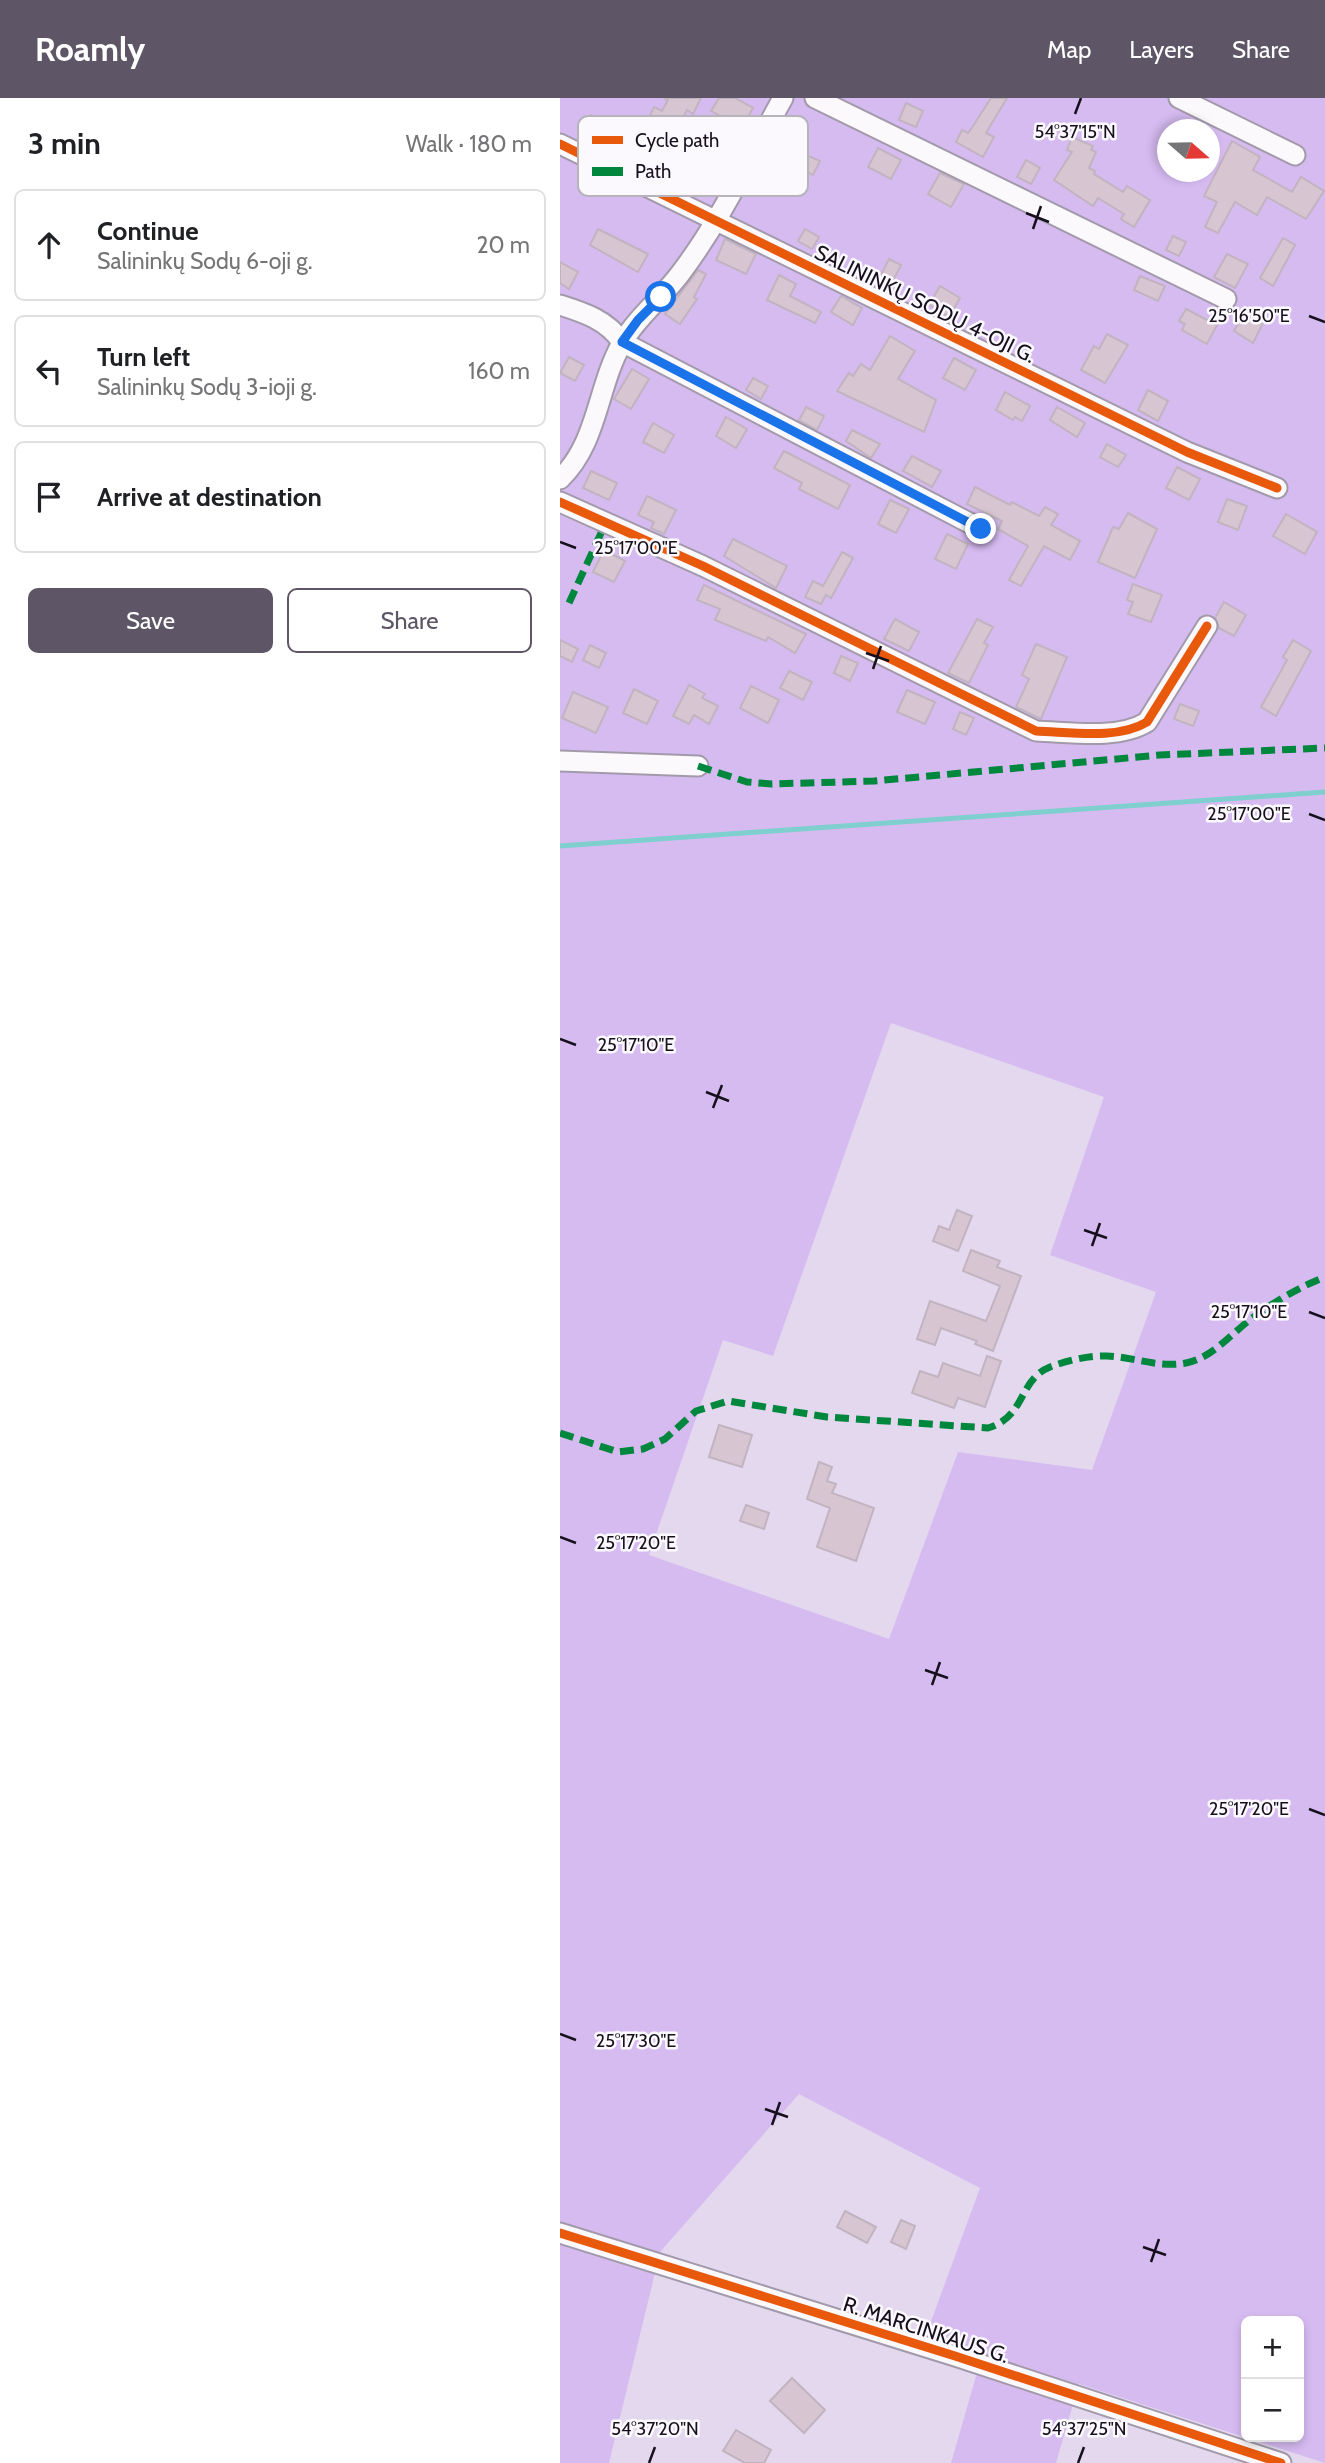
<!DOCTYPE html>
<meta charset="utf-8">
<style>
body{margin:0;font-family:Cabin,sans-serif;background:#f6f6f6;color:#202124}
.controls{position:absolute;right:21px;bottom:21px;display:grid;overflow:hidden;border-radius:10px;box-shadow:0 4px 10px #0003}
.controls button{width:63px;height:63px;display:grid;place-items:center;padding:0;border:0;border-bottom:2px solid #e0e0e0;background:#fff;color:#202124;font:35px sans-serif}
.compass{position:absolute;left:597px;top:21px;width:63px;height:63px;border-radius:50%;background:#fff;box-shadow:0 4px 10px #0003;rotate:110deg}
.stop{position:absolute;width:21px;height:21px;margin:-16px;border:5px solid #1a73e8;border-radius:50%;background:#fff}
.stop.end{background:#1a73e8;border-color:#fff;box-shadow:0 2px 7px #0008}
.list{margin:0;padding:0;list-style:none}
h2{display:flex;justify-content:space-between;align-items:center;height:91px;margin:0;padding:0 28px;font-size:30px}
h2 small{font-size:23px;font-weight:400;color:#757577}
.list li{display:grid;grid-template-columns:46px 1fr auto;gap:21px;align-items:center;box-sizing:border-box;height:112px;margin:0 14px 14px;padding:0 14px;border:2px solid #e0e0e0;border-radius:10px}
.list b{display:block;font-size:26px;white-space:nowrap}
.list p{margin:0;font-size:23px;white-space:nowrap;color:#757577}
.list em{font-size:23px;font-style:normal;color:#757577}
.actions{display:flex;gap:14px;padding:21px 28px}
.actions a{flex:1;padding:16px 0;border:2px solid #5e5666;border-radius:10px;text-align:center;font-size:24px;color:#5e5666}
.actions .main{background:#5e5666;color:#fff}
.icon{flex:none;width:38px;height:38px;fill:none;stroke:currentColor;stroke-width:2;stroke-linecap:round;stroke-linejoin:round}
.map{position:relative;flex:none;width:765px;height:2365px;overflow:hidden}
header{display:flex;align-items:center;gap:42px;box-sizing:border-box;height:98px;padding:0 35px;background:#5e5666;color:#fff}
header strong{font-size:33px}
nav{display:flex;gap:38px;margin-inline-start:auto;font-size:24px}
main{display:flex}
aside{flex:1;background:#fff}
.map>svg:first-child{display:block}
.green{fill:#d6bbf1;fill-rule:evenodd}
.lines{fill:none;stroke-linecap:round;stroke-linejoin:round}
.stream{stroke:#7ecfce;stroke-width:5}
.building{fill:#d8c5d2;stroke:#c1b4c0;stroke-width:2}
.street-casing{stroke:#a29aaa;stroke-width:23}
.street{stroke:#fbf9fc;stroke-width:19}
.quiet{stroke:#00873e;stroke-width:7;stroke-dasharray:14 7;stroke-linecap:butt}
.cycleway-casing{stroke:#fbf9fd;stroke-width:13}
.cycleway{stroke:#e8590c;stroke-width:9}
.route{stroke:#1a73e8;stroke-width:9}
.ticks{fill:none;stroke:#16101d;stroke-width:2.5}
.labels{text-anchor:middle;stroke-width:5;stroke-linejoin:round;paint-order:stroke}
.street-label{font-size:21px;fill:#16101d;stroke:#fbf9fd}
.key{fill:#fbf9fd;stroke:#b6b3ba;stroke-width:2}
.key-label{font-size:19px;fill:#16101d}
.ticks-label{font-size:18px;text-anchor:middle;fill:#16101d;stroke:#fbf9fd;stroke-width:5;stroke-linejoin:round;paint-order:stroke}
</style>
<header>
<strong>Roamly</strong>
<nav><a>Map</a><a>Layers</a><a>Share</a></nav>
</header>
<main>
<aside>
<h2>3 min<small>Walk · 180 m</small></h2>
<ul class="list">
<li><svg class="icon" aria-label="ahead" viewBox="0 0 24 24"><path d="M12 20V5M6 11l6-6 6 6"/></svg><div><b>Continue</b><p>Salininkų Sodų 6-oji g.</p></div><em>20 m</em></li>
<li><svg class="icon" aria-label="left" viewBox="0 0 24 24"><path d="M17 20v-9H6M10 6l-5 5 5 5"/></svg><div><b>Turn left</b><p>Salininkų Sodų 3-ioji g.</p></div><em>160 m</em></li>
<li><svg class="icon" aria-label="arrive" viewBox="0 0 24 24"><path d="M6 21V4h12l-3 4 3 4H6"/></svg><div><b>Arrive at destination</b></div></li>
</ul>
<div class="actions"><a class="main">Save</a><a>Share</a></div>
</aside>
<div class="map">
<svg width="765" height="2365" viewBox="0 0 765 2365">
<rect width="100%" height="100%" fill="#e3d8ee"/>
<path class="green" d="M0,0H765V2365L519,2286L496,2365H391L423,2254L366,2237L420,2090L239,1996L100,2154L49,2365H0ZM608,32H650V74H608ZM331,925L544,999L490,1157L596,1194L532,1372L398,1354L329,1541L89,1457L163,1242L213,1258ZM686,2223H739V2339H686Z"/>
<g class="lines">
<polyline class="stream" points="0,748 765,694"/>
</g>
<g class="building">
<polygon points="104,0 141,0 133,16 127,12 104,56 137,72 129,87 64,60 75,29 83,33 94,9 102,13 108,2"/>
<polygon points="159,0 175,0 193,10 182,30 151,13"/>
<polygon points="431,0 447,0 426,35 434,39 423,59 396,44 402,32 408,35 413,28"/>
<polygon points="346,5 363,13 356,29 339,22"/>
<polygon points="31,17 47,26 39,42 22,33"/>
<polygon points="512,39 533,48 531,52 536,54 529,70 535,73 534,76 563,94 567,88 590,102 574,129 561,121 564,116 538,100 533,108 494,82 512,54 507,52"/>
<polygon points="672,43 700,59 693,72 732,94 741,79 764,93 746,121 707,99 697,117 675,104 658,135 645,129 657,104 644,98"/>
<polygon points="318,50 341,62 331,81 308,69"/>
<polygon points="246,57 260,63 253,77 239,70"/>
<polygon points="466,62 480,70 471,86 457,79"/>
<polygon points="380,75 404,86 391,109 368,96"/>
<polygon points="38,131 88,156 78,174 30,147"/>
<polygon points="245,131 259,139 252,151 238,143"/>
<polygon points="613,138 626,144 619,158 606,152"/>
<polygon points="723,140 735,147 713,188 700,180"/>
<polygon points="165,141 196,156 186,176 156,162"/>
<polygon points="667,156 688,166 675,190 654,179"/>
<polygon points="329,161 341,167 332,185 320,179"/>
<polygon points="0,164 18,174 9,191 0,185"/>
<polygon points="138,172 146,176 134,199 137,201 120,226 105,216"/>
<polygon points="219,177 236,186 230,198 261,214 255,225 207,202"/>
<polygon points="580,178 605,188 598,203 574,192"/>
<polygon points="380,188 400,200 389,219 369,207"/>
<polygon points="281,198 302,210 293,227 271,214"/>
<polygon points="626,211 657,227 647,246 622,232 625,226 619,223"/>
<polygon points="686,213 704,223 693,245 674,233"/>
<polygon points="547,236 568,247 545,285 521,272 534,248 539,251"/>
<polygon points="330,238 355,253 338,281 376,302 364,334 277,293 289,275 293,278 301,266 310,272"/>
<polygon points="9,259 24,267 15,283 0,275"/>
<polygon points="394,260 416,272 405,292 383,280"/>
<polygon points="72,271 89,281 71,311 54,301"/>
<polygon points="193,280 208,288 201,301 186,292"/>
<polygon points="588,292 608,303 598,323 578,312"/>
<polygon points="445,294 470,308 462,323 455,319 453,322 436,312"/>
<polygon points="246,309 264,318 257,332 239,322"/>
<polygon points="497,309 525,325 517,339 490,322"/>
<polygon points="166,319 187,331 176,350 156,338"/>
<polygon points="93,325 114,337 104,355 83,344"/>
<polygon points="292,332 320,346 311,360 286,343"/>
<polygon points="547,346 566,357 558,369 540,359"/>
<polygon points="224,353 290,387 278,411 239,391 242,385 214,370"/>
<polygon points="352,358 381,373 372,389 343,373"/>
<polygon points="617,369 640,381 629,402 606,390"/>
<polygon points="31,373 57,385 49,402 23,390"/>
<polygon points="415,389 450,407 452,404 479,418 485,409 498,416 491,427 520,443 510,462 484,448 461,488 449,482 468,448 438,431 442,423 407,406"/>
<polygon points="87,398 116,412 104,436 91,430 94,424 78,417"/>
<polygon points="667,401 687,408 678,432 658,424"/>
<polygon points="330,402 349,411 336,435 318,426"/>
<polygon points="568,415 597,431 575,480 538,464 553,429 559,431"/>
<polygon points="726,416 757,434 745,456 713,438"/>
<polygon points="387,436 408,446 396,471 375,461"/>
<polygon points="173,441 227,468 216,490 164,458"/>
<polygon points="44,452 65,463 54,484 33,474"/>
<polygon points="282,454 293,460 271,500 266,497 261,506 245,499 253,483 263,488"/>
<polygon points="573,486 602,497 591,524 568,516 573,504 567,502"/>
<polygon points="144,487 246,536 235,555 208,539 206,543 155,522 160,511 137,502"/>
<polygon points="664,504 686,517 674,538 659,530 655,520"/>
<polygon points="335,521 359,534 349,553 324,541"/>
<polygon points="417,521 433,529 424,545 428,547 409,585 388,575"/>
<polygon points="0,542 18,551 12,564 0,558"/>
<polygon points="733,542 751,553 716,618 701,609 727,562 723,559"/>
<polygon points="476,546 507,559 481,621 456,609 469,581 462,577"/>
<polygon points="30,547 46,555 39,570 23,562"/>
<polygon points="281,558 298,565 290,583 274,575"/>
<polygon points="229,573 252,584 243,602 220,590"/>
<polygon points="129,587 145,596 142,600 158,608 149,626 134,617 129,626 113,618"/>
<polygon points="191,588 219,602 208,625 180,610"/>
<polygon points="74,591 98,603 87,626 63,615"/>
<polygon points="347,592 375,604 365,626 337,614"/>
<polygon points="13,594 48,609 36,635 2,620"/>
<polygon points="620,606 639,613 633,628 614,621"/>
<polygon points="400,614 414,620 406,637 393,631"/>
<polygon points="397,1112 412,1118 398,1153 373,1143 379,1128 389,1132"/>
<polygon points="411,1152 440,1163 437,1169 461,1178 433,1253 415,1246 417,1243 381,1230 375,1247 357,1241 370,1203 426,1223 440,1188 403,1173"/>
<polygon points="427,1258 441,1263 425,1309 398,1300 394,1310 352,1295 360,1273 378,1279 383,1265 420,1278"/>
<polygon points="159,1327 192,1337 182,1369 149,1359"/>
<polygon points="259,1364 272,1369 267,1383 276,1386 272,1395 314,1410 296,1463 257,1449 270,1410 247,1401"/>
<polygon points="186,1407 209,1415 204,1431 180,1423"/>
<polygon points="285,2113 316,2129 307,2145 277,2129"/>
<polygon points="341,2122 355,2128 346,2151 331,2144"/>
<polygon points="232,2280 265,2312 244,2335 210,2303"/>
<polygon points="176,2332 211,2352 204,2365 185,2365 163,2353"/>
</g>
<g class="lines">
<g class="street-casing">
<g id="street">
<polyline points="255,0 666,201"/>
<polyline points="619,0 735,57"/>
<polyline points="0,46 627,354 717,390"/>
<path d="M0,207C25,215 47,222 62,244L421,431"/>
<path d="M0,381C38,345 37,289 62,245C77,219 102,200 120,176C161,122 190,59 223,0"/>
<path d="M0,404L143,468L476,633C510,634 558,642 587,624L647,528"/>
<polyline points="0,663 138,668"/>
<polyline points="0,2135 395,2258 721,2365"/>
</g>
</g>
<use href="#street" class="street"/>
<g class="quiet">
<polyline points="9,505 47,422"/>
<polyline points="138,668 187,684 212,686 314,683 600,657 765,650"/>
<path d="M0,1335L58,1354L83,1351L105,1341L136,1313L168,1303L267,1319L428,1330C466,1319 458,1282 490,1269C506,1263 529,1257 547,1258C574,1259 598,1270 626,1265C652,1260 671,1236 691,1221C714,1204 739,1189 765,1179"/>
</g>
<g class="cycleway-casing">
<g id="cycleway">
<polyline points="0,46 627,354 717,390"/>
<path d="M0,404L143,468L476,633C510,634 558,642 587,624L647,528"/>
<polyline points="0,2135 395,2258 721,2365"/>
</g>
</g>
<use href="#cycleway" class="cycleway"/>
</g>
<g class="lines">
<polyline class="route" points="101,199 78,222 62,244 421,431"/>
</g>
<path class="ticks" d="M515,16L521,0M466,115L489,124M473,131L481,108M749,218L765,224M0,444L16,450M306,555L329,563M313,571L321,548M749,716L765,722M0,941L16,947M146,994L169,1003M153,1010L162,987M524,1132L547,1140M532,1148L540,1125M749,1214L765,1220M0,1439L16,1445M365,1572L388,1580M372,1587L380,1564M749,1711L765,1717M0,1936L16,1942M205,2011L228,2019M212,2027L220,2004M583,2149L606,2157M591,2164L599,2141M89,2365L95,2349M518,2365L524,2349"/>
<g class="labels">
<g class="street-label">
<text transform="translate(365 206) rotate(26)" y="7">SALININKŲ SODŲ 4-OJI G.</text>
<text transform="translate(366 2232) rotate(18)" y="7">R. MARCINKAUS G.</text>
</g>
</g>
<rect x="18" y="18" width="230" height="80" rx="10" class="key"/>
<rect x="32" y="38" width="31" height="8" fill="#e8590c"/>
<rect x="32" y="69" width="31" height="9" fill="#00873e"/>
<g class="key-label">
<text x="75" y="49">Cycle path</text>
<text x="75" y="80">Path</text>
</g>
<g class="ticks-label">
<text x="515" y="40">54°37'15"N</text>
<text x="689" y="224">25°16'50"E</text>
<text x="76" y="456">25°17'00"E</text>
<text x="689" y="722">25°17'00"E</text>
<text x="76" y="953">25°17'10"E</text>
<text x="689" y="1220">25°17'10"E</text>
<text x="76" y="1451">25°17'20"E</text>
<text x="689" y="1717">25°17'20"E</text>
<text x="76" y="1949">25°17'30"E</text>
<text x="95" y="2337">54°37'20"N</text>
<text x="524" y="2337">54°37'25"N</text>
</g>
</svg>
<div class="controls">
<button>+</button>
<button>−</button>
</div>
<svg class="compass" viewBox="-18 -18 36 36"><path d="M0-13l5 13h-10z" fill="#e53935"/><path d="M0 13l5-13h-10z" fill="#757577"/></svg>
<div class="stop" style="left:101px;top:199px"></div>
<div class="stop end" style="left:421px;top:431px"></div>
</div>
</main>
